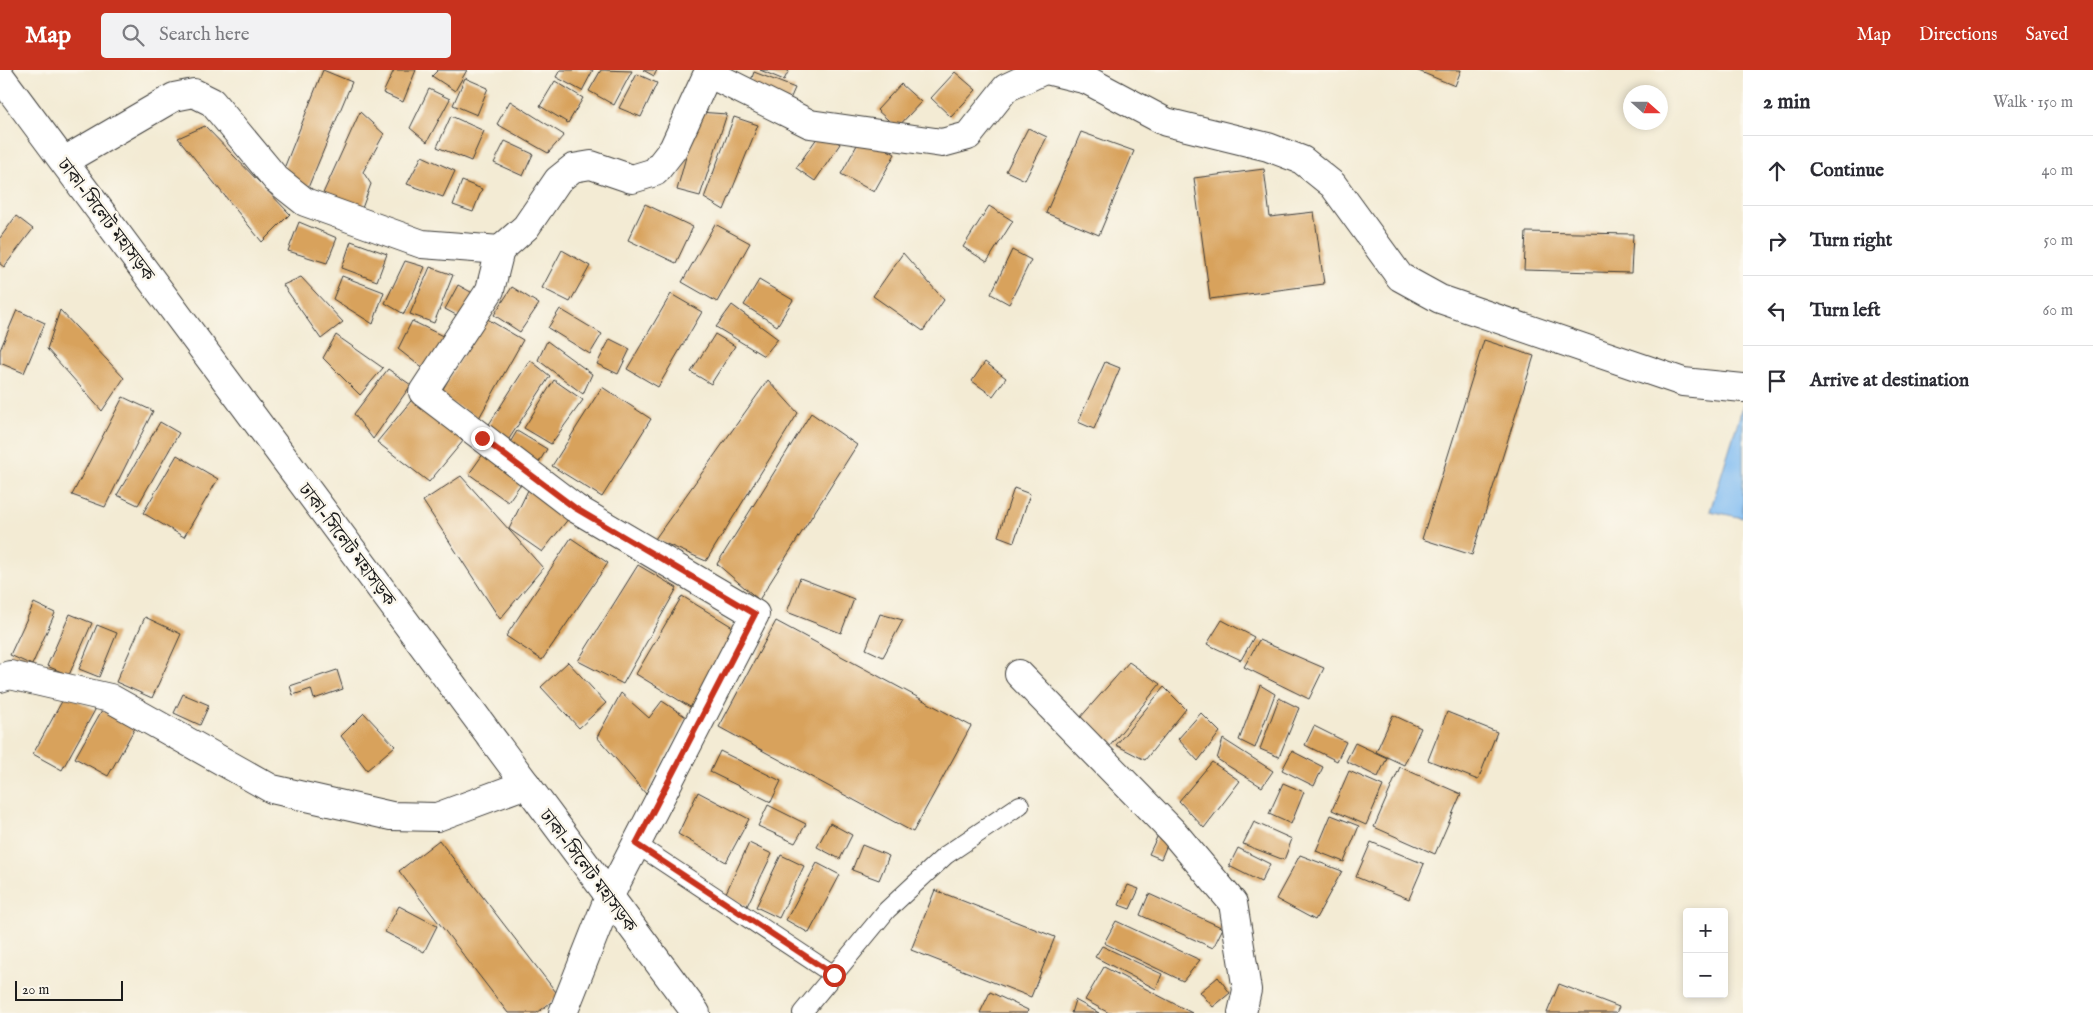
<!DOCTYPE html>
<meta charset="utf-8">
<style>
body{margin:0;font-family:"IM FELL English","Noto Serif Bengali",serif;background:#f2f2f3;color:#2b2b33}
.controls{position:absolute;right:15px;bottom:15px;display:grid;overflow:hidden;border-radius:5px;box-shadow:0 2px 8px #0003}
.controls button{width:45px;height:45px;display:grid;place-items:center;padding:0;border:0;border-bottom:1px solid #e1e1e2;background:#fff;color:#2b2b33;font:25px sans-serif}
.compass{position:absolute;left:1623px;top:15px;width:45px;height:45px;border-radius:50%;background:#fff;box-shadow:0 2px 8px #0003;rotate:111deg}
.scale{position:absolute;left:15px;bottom:12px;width:108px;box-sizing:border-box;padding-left:5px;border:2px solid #1c1c1c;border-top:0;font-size:14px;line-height:18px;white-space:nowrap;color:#1c1c1c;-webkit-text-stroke:4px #fbf7ec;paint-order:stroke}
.stop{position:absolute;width:15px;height:15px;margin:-11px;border:4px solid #c8321e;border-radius:50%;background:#fff}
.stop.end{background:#c8321e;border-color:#fff;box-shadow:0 1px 5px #0008}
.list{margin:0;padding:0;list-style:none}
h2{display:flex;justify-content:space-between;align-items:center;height:65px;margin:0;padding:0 20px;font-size:21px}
h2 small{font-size:16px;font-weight:400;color:#7c7c81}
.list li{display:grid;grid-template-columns:32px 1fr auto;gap:15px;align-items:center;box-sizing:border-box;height:70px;padding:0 20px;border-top:1px solid #e1e1e2}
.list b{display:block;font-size:19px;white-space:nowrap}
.list em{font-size:16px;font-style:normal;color:#7c7c81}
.icon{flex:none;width:28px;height:28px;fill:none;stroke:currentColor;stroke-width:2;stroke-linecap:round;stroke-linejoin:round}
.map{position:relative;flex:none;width:1743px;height:943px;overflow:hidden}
header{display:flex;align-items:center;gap:30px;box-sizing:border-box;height:70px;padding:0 25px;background:#c8321e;color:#fff}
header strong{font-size:24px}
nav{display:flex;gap:28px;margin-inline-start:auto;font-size:18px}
.search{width:350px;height:45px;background:#f2f2f3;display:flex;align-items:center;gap:12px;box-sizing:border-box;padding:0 18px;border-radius:5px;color:#7c7c81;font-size:19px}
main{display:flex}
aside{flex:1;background:#fff}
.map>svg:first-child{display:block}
.water{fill:#80bcf2;stroke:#4e6c87}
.building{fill:#d8a25b}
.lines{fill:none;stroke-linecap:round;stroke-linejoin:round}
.service-casing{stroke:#3c3b38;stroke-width:20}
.minor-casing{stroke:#3c3b38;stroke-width:30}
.trunk-casing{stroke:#3c3b38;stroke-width:30}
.service{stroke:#fff;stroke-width:18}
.minor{stroke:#fff;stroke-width:28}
.trunk{stroke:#fff;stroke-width:28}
.route{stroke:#c8321e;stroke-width:6}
.labels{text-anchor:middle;stroke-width:5;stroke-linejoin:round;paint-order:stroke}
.street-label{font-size:19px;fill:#1c1c1c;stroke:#fbf7ec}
</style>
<header>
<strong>Map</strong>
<div class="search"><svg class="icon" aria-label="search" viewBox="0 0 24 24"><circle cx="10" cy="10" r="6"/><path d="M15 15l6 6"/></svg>Search here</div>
<nav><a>Map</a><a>Directions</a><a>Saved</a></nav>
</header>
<main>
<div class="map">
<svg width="1743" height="943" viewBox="0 0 1743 943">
<rect width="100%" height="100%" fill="#fbf7ec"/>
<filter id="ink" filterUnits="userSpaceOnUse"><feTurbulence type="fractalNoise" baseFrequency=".02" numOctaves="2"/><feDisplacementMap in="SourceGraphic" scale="10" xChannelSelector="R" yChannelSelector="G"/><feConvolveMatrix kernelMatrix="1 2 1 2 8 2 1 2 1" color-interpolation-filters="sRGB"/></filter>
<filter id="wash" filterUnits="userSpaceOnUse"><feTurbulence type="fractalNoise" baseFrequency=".0096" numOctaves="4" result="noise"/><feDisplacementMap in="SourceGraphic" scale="20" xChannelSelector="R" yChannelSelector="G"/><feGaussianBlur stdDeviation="1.12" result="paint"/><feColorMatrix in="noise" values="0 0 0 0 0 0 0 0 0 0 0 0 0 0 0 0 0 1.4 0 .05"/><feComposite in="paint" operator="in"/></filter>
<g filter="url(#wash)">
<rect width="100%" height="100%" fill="#f3ebd4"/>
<polygon class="water" points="1743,335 1743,448 1710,441"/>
<g id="blocks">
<g class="building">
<polygon points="323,0 352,12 305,125 283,101"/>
<polygon points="394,0 416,0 403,32 383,23"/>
<polygon points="438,0 467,0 455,21 432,6"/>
<polygon points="560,0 593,0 582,21 556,7"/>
<polygon points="601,0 632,1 614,35 589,21"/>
<polygon points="643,0 657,0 654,6"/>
<polygon points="760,0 789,0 784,10"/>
<polygon points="1416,0 1461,0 1455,16"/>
<polygon points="754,2 795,18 788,34 748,19"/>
<polygon points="955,2 976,20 951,47 931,28"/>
<polygon points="637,4 657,13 641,47 619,38"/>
<polygon points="465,8 488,18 477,45 453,35"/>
<polygon points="555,11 583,28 568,53 540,36"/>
<polygon points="901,14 921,32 897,58 877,40"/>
<polygon points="429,19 450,29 427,72 410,58"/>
<polygon points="510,31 564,65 548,83 497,54"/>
<polygon points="360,42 384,64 363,102 371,114 361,141 320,130"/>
<polygon points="698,42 727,44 700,126 677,120"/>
<polygon points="451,46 484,61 471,91 437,77"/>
<polygon points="734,47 758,55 724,140 704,128"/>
<polygon points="205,56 290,144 262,172 178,68"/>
<polygon points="1028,58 1047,67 1025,110 1006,101"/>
<polygon points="822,61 840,74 815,111 796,98"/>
<polygon points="1081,62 1134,81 1099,165 1046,143"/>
<polygon points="862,66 895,84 874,122 841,104"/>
<polygon points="505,71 533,84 523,106 494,93"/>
<polygon points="422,86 455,101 443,127 407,114"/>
<polygon points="1264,99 1270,147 1314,142 1324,214 1210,229 1194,108"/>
<polygon points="462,111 482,119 473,142 453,135"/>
<polygon points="645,134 693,157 676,193 628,170"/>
<polygon points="989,136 1013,151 987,192 963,177"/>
<polygon points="16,146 33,159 4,197 0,194 0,168"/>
<polygon points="299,152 337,168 327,193 288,181"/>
<polygon points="715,154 750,173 717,232 682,212"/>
<polygon points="1526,162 1633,164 1631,203 1524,200"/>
<polygon points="351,171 387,184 377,211 342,198"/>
<polygon points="562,180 590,196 570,232 542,218"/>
<polygon points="1012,180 1031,190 1009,234 991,224"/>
<polygon points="903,183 944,230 923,261 873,226"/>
<polygon points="405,191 425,197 404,244 385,233"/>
<polygon points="430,197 453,205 434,253 410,244"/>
<polygon points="342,206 384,222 373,254 333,229"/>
<polygon points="301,207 343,252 321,269 283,215"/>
<polygon points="759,210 793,230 777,256 744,235"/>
<polygon points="458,215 480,227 467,251 445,239"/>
<polygon points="512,217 539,234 520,262 494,245"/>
<polygon points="671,224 702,242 658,317 627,299"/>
<polygon points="732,235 778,269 764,286 716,257"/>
<polygon points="560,239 602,264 590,284 548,258"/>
<polygon points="17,240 45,253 24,303 0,293 0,280"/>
<polygon points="60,240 124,308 102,341 47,279"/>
<polygon points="484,247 523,270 479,348 439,326"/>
<polygon points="412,251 453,271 430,304 398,279"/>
<polygon points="715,264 735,276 711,314 691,302"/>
<polygon points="336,265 383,298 360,325 323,288"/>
<polygon points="610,269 630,279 618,304 597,294"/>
<polygon points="1484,270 1534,286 1472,485 1422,469"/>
<polygon points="547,271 592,304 583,324 538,290"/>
<polygon points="530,290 550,306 507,372 486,359"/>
<polygon points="985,292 1006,308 993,326 972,311"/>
<polygon points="1105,292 1120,298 1094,359 1078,352"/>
<polygon points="388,299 411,315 373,369 354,344"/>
<polygon points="554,310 583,330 551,374 524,358"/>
<polygon points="768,310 798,343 706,491 655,469"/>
<polygon points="602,317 651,349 602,427 552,396"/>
<polygon points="415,326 469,364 429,412 377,372"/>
<polygon points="123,327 153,341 105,437 72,425"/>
<polygon points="811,343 857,375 759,530 717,494"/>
<polygon points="160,352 179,363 138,435 117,425"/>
<polygon points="517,361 547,379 536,397 506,379"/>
<polygon points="486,380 525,408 508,432 469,404"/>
<polygon points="177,385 218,409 184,467 143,443"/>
<polygon points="461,406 543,498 500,549 423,431"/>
<polygon points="530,416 569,448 542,482 509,459"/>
<polygon points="1014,418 1030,424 1014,472 998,466"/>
<polygon points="571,468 608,493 542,590 506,566"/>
<polygon points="638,495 677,518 623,614 578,591"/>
<polygon points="800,508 854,529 841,563 787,542"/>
<polygon points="682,526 741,562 695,640 636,604"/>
<polygon points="34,533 55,543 32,595 10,585"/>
<polygon points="70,544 92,553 69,605 47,596"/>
<polygon points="880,544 903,550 883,587 866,579"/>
<polygon points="145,547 181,564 152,628 116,612"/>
<polygon points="1222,550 1254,567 1241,590 1207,574"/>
<polygon points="776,551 971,656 913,762 719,657"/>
<polygon points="97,555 117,563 99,607 79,599"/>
<polygon points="1259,570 1324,598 1309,629 1244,597"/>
<polygon points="568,592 606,633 579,658 541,617"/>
<polygon points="1129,592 1160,614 1109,677 1079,649"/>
<polygon points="337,600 343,619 314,629 311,619 293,625 290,616"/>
<polygon points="1260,615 1275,624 1255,678 1239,670"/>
<polygon points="1164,617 1186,639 1145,690 1116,675"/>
<polygon points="621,623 649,648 662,631 686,647 646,724 597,667"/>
<polygon points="66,624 95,640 62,700 33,684"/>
<polygon points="183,624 209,635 200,655 174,643"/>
<polygon points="1279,628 1299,638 1279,687 1260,679"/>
<polygon points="102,640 135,658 108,706 75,688"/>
<polygon points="1447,642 1497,662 1478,710 1428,690"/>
<polygon points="364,643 395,676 367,700 341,666"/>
<polygon points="1201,643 1220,662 1198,691 1178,669"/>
<polygon points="1393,645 1421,658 1404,695 1376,682"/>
<polygon points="1314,656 1346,672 1337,691 1305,675"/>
<polygon points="1223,669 1273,701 1262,717 1217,689"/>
<polygon points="1355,673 1387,688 1378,707 1346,691"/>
<polygon points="720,681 781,711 771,732 710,702"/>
<polygon points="1292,681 1323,697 1314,716 1282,700"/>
<polygon points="1212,692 1240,711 1204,758 1179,731"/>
<polygon points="1400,697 1461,724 1435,784 1374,757"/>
<polygon points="1349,701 1383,716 1366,755 1332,740"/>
<polygon points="1283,713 1304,722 1291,754 1269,744"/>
<polygon points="698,722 749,749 726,792 678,764"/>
<polygon points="768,735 806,754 795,773 758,756"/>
<polygon points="1331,745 1359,756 1344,792 1316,781"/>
<polygon points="1254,752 1292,769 1284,790 1243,774"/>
<polygon points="830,753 852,765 840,789 817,777"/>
<polygon points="1158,765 1169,770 1161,789 1149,784"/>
<polygon points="439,770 559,926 537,943 508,943 399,801"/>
<polygon points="1371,772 1424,794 1409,829 1356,807"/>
<polygon points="749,773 772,784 747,836 725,825"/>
<polygon points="862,775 889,786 879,810 852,800"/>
<polygon points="1238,778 1270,794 1261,812 1229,796"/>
<polygon points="781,785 804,796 779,848 756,837"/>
<polygon points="1300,785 1342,801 1315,850 1276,829"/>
<polygon points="817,793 840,805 809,863 786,850"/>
<polygon points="1128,815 1139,819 1130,839 1119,835"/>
<polygon points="935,820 1055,867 1031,927 911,880"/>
<polygon points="1149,824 1223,858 1213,878 1140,845"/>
<polygon points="399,836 437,856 424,882 385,862"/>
<polygon points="1116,851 1200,890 1183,911 1104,873"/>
<polygon points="1102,876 1162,904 1156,919 1095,887"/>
<polygon points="1104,897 1192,943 1109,943 1085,930"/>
<polygon points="1218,907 1230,923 1213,937 1200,922"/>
<polygon points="1559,914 1619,937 1616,943 1547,943"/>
<polygon points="990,922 1028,940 1027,943 980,943"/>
<polygon points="1075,930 1099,943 1071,943"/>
</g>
</g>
</g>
<g filter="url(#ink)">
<use href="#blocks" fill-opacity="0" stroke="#3c3b38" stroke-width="1"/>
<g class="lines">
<g class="service-casing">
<g id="service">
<polyline points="636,774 834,905"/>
<polyline points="802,943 887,840 946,785 1020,735"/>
</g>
</g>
<g class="minor-casing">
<g id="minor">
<polyline points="1046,0 1087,10 1166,52 1268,77 1302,90 1333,115 1400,207 1440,229 1683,312 1743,318"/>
<polyline points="64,91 174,27 194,23 212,32 276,109 305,132 422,174 500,180 526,157 558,110 573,98 591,95 632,109 655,102 673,79 708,3 810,54 942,73 968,66 1006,18 1044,0"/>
<polyline points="500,180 490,220 423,322 575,438 755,544 609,827 563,943"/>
<polyline points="1019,604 1174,763 1233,833 1247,920 1242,943"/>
<polyline points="0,608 10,605 110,628 272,719 391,746 437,747 526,714"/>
</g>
</g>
<g class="trunk-casing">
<polyline id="trunk" points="0,6 696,943"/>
</g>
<use href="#service" class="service"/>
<use href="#minor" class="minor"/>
<use href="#trunk" class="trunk"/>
</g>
</g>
<g class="lines" filter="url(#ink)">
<polyline class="route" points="482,368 575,438 755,544 636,774 834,905"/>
</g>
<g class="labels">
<g class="street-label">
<text transform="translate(107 149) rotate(53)" y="7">ঢাকা-সিলেট মহাসড়ক</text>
<text transform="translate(348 474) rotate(53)" y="7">ঢাকা-সিলেট মহাসড়ক</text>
<text transform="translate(589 800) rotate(53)" y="7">ঢাকা-সিলেট মহাসড়ক</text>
</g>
</g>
</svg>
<div class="controls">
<button>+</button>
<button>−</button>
</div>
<svg class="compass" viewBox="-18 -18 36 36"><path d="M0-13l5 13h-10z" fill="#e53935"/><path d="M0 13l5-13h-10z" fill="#7c7c81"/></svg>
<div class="scale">20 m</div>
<div class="stop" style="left:834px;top:905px"></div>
<div class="stop end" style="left:482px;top:368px"></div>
</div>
<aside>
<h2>2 min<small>Walk · 150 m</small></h2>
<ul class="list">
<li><svg class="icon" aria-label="ahead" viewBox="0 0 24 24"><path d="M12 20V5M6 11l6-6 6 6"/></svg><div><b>Continue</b></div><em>40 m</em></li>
<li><svg class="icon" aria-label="right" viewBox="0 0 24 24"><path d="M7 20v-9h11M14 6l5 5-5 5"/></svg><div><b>Turn right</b></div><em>50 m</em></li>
<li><svg class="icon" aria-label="left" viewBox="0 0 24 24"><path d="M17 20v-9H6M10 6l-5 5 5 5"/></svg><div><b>Turn left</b></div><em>60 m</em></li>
<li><svg class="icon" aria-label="arrive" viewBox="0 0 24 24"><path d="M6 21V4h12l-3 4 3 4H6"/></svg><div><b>Arrive at destination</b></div></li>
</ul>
</aside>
</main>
